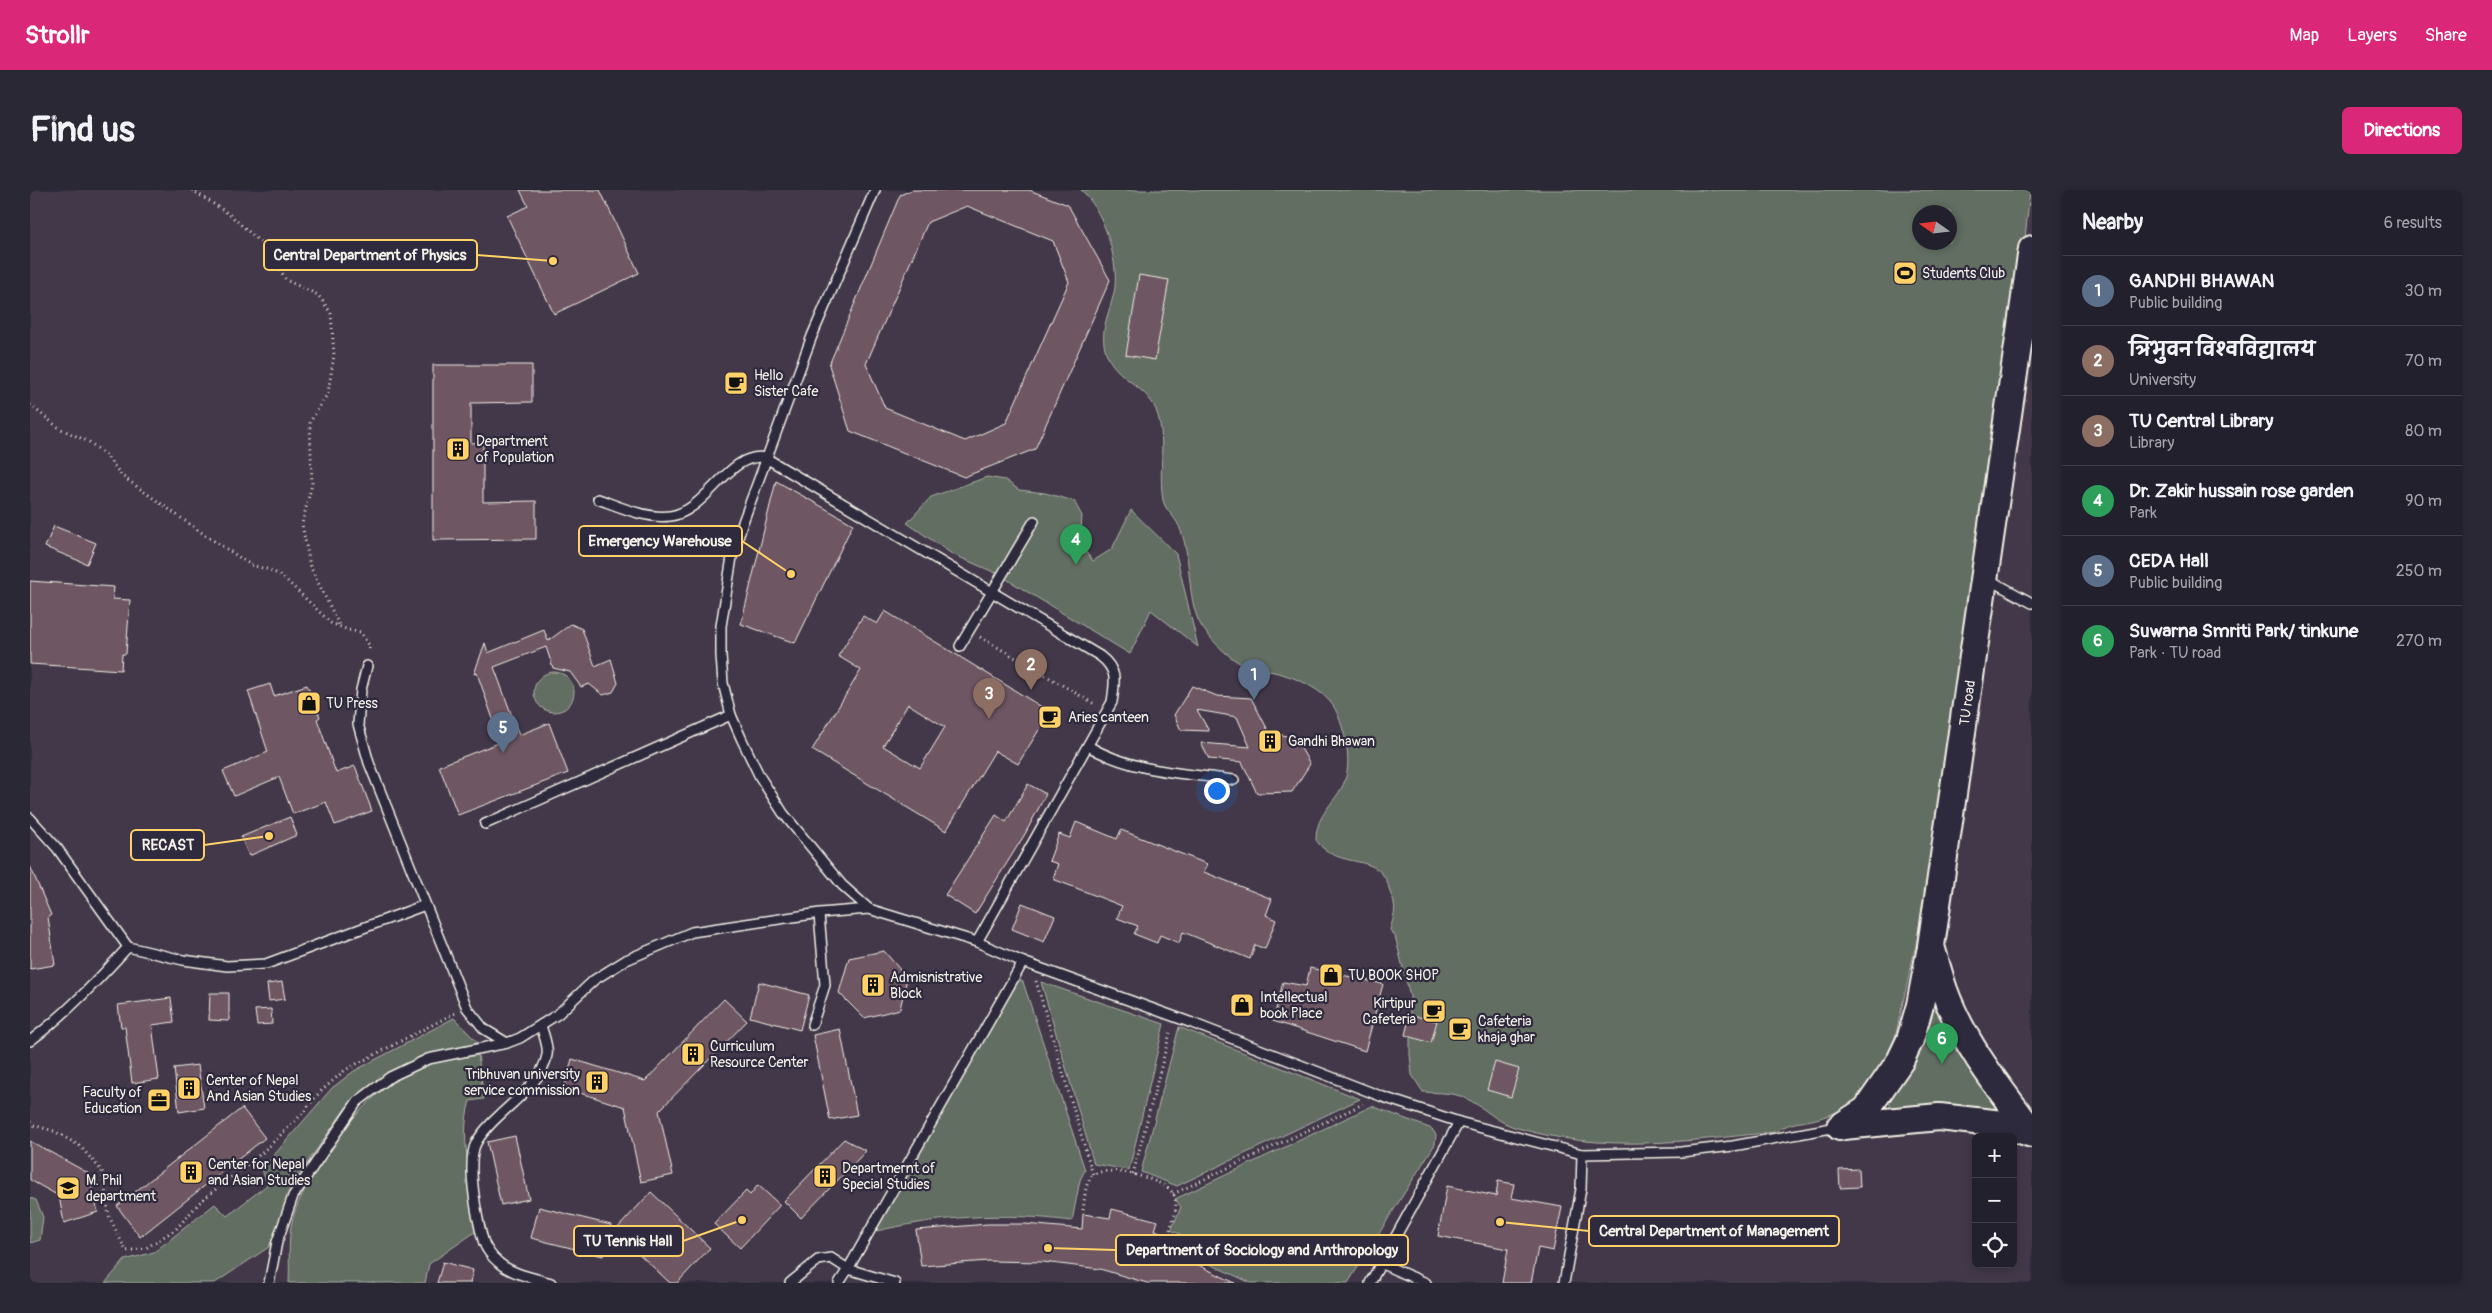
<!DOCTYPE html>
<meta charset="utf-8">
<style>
body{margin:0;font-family:Pangolin,"Playpen Sans Deva",sans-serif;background:#2b2836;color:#f1f3f6}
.controls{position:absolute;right:15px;bottom:15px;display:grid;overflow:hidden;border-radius:8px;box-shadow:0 2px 8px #0003}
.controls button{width:45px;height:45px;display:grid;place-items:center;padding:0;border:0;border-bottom:1px solid #403e4a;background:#23202e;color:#f1f3f6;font:25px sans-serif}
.compass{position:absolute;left:1882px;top:15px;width:45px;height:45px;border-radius:50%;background:#23202e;box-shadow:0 2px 8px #0003;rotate:284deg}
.you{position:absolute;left:1186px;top:600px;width:18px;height:18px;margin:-12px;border:4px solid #fff;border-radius:50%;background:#1a73e8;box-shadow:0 0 0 8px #1a73e833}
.badge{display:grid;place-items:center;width:32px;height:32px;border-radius:50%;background:#db2777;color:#fff;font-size:16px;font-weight:700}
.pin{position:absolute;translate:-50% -41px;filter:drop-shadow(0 1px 2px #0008)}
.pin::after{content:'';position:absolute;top:26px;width:18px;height:15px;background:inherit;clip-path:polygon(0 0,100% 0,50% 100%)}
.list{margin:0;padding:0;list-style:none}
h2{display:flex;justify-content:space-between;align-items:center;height:65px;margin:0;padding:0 20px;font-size:21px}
h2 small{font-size:16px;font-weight:400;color:#a3a3aa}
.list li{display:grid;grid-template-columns:32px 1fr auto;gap:15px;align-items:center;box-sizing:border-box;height:70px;padding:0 20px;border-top:1px solid #403e4a}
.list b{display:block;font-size:19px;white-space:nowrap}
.list p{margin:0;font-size:16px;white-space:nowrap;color:#a3a3aa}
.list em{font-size:16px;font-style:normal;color:#a3a3aa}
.icon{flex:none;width:28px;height:28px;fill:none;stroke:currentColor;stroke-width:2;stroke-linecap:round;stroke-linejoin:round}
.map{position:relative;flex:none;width:2002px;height:1093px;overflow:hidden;border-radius:8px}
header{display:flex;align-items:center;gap:30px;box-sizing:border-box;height:70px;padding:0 25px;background:#db2777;color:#fff}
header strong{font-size:24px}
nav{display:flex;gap:28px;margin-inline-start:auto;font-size:18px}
.intro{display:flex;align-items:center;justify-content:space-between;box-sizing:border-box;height:120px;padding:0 30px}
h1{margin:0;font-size:35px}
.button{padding:12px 22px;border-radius:8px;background:#db2777;color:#fff;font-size:18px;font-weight:700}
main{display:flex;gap:30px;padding:0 30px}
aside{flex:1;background:#23202e;border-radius:8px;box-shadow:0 2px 8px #0003}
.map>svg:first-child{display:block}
.built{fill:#423748;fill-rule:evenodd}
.green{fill:#626e62;stroke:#abb0a5;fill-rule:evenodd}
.building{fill:#6e5662;stroke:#f4f1e8;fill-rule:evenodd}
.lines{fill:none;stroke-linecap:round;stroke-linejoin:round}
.lane-casing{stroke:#f4f1e8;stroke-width:12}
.secondary-casing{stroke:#f4f1e8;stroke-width:30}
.path{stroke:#f4f1e8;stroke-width:3;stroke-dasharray:1 4;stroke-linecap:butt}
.lane{stroke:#2f2a3d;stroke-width:9}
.secondary{stroke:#2f2a3d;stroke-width:26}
.labels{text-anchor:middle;stroke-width:4.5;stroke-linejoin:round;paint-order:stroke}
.poi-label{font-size:14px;fill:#f4f1e8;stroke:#2f2a3d;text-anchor:start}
.street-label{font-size:14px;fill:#f4f1e8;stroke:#2f2a3d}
.leader{fill:none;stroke:#ffd166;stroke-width:2}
.callout-dot{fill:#ffd166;stroke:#2f2a3d;stroke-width:2}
.callout{fill:#2f2a3d;stroke:#ffd166;stroke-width:2}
.callout-label{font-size:15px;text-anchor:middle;font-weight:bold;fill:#f4f1e8}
</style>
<header>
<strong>Strollr</strong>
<nav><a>Map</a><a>Layers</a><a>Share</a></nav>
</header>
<div class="intro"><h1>Find us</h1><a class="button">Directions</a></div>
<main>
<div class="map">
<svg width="2002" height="1093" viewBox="0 0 2002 1093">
<rect width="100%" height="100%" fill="#2f2a3d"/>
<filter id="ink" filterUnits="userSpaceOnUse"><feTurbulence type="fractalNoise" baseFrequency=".02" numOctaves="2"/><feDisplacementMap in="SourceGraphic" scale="10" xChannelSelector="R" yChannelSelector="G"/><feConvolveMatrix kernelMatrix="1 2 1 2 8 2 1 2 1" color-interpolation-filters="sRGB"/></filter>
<g filter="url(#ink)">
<path class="built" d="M0,0H2002V1093H0ZM1890,22H1920V52H1890ZM1946,947H1983V1074H1946Z"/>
<g class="green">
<path d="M1051,0H2000L1984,155L1920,553L1887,750L1860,870C1839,904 1824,919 1786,929C1767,934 1764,930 1745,942C1655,951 1573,964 1484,937C1465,931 1453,916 1435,908C1423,902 1406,903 1393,902L1382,885L1380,864V806L1365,746L1360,740C1362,732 1366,722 1364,713C1364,709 1361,706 1360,702C1352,658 1308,683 1286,650C1286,627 1300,617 1311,599C1324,577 1316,544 1307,523C1298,500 1262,485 1239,481C1233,479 1226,480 1220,478C1203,472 1186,455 1175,441C1158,421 1161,380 1155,355C1154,349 1151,341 1149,336C1145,327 1135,320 1133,310C1128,282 1137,247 1126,220C1117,196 1084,188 1076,162C1068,139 1082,119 1085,97C1088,68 1073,19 1051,0ZM1890,22H1920V52H1890Z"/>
<polygon points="957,287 975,290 989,300 1015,303 1044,311 1052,326 1050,355 1063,371 1082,359 1101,320 1146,364 1168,457 1121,420 1100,464 968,384 922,364 877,333 901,307"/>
<circle cx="524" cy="502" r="20"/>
<path d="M983,785L993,792L1055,980L1050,990L1042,1031C972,1022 911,1026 842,1042Z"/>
<polygon points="1011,792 1134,834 1099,980 1064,974"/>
<polygon points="1906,820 1909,821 1966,915 1961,922 1864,921 1858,911 1859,907 1886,871 1901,821"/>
<polygon points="424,828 449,854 385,869 339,896 317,916 268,986 239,1057 185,1093 75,1093 95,1070 124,1062 185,1014 197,1026 237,995 232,979 302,898 324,881"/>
<polygon points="1149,837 1330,909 1147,996 1111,982"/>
<path d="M448,865L454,909L440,911C427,953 446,999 448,1040L399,1074L395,1093H259C260,1075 258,1054 261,1036C266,1011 280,989 294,968C321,926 357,885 407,871C420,867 435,867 448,865Z"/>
<polygon points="1342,916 1402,939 1406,945 1405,954 1318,1093 1221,1093 1147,1059 1150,1044 1141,1040 1151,1017 1145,1009"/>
<polygon points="0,1008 6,1010 13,1027 10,1050 0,1053"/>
</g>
<g class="building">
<polygon points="490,0 570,0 609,83 524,124 477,26 498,16"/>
<path d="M882,0H999L1038,15L1080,90L1005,259L934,287L820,241L799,175L870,5ZM937,16L1023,51L1039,92L976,233L935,251L855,218L836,174L898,32Z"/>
<polygon points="1109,85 1139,90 1125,170 1096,165"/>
<polygon points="403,175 502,175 502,212 441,213 441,253 453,252 453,312 506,311 506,349 403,350"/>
<polygon points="746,291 823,334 765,453 711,434"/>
<polygon points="24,336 66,353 57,374 15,357"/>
<polygon points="0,391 84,397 83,409 100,410 96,464 92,464 91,480 0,474"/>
<path d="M855,421L1020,522L988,574L965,561L916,641L782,560L831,480L808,466L833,426L847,434ZM878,514L915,537L890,578L853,556Z"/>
<polygon points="541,434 552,439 565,476 581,469 588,493 583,502 573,505 559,494 551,497 540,482 523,478 516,457 464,477 489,545 519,533 538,583 428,625 409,576 471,552 447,483 444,484 455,453 458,463 514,440 518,451"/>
<polygon points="240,494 244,506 277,495 290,527 287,529 306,583 325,576 342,621 305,635 296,612 263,624 249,587 204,606 193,581 238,562 218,501"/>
<polygon points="1162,496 1187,506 1221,508 1239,542 1265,548 1280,574 1262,602 1227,603 1212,572 1179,569 1171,553 1220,557 1207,527 1167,520 1179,541 1151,540 1144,525"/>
<polygon points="998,594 1016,604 995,644 945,724 915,705 966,625 976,632"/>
<polygon points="260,627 267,645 219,666 211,647"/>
<polygon points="1046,632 1087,649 1091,640 1177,674 1174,682 1242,709 1236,725 1246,730 1235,759 1225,755 1220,769 1153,742 1149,753 1130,745 1127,753 1104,744 1108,736 1087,728 1092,716 1023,689 1028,674 1019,671 1029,644 1040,648"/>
<polygon points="0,676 21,725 18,727 25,775 0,779"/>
<polygon points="992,713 1025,726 1014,752 982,739"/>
<polygon points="854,761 877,788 870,819 834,828 809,803 819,768"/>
<polygon points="1280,778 1353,794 1335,861 1243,831 1253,792 1276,796"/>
<polygon points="252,792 255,809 239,811 237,794"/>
<polygon points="729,792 779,805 770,840 720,827"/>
<polygon points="180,803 199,803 199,831 179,830"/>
<polygon points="141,808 144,832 122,835 129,889 102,893 95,837 91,837 88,815"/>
<polygon points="694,809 717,831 629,921 643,985 611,992 595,917 534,898 542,869 615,891"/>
<polygon points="241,819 242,834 227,835 225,820"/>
<polygon points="1380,825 1407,831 1401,853 1375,845"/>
<polygon points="810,839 827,925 800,930 783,845"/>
<polygon points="1465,872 1489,879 1481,907 1457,900"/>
<polygon points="168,875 174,918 149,922 144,878"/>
<polygon points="212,918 235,948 110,1047 87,1016"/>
<polygon points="485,946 499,1009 471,1015 457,952"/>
<polygon points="814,949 836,961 771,1028 754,1011"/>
<polygon points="0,951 58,983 68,1022 34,1033 29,1006 0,990"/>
<polygon points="1829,979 1830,997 1810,998 1809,980"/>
<polygon points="1468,991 1484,994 1481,1008 1532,1017 1523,1061 1508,1058 1501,1093 1472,1093 1478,1059 1408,1046 1417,996 1466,1006"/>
<polygon points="728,995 750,1015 710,1058 684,1034 716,1001 720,1005"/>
<polygon points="621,1002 680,1058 647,1093 640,1093 585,1041"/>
<polygon points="509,1017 581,1035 573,1066 501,1048"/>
<polygon points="1082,1019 1128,1031 1125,1040 1151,1050 1146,1064 1205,1093 1117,1093 1070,1079 1013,1072 958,1071 891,1076 886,1040 958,1034 995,1034 1052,1039 1053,1024 1080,1028"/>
<polygon points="413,1072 443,1080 440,1093 407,1093"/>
</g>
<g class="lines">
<g class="lane-casing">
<g id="lane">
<polyline points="845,0 782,146 713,332 702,367 691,436 691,465 693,493 701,525 712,550 730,587 753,623 812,695 839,719 947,752 993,772 1162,833 1353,907 1429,932 1552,964 1651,962 1703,956 1807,937"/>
<path d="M568,309C590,317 616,329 640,326C678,321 699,260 736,268L1070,466C1088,480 1085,491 1082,512L947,752"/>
<polyline points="1956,388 2002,413"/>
<polyline points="930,456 1004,331"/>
<polyline points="337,476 331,500 328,534 339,573 437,818 454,839 477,853"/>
<path d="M1058,556C1102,582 1154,583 1204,590"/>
<polyline points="0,628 27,658 98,757"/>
<polyline points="455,634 701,525"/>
<path d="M511,835C513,844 519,857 517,865C511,900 464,921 446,953C436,972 447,1029 453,1050C455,1058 462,1067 468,1072C481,1084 504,1088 521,1093"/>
<polyline points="782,835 795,795 789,724"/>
<path d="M0,851C36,824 68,790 98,757L153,770L197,776L236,774L395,715"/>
<polyline points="1352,1074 1396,1093"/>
<polyline points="239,1093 247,1052 263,1006 327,912 360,887 398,869 477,853 490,848 528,824 564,790 596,770 662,742 790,723 839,719"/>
<polyline points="760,1093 788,1070 801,1068 818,1079 809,1093"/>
<polyline points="865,1093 818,1079 993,772"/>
<polyline points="1340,1093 1429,932"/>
<polyline points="1534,1093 1551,999 1552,964"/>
</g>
</g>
<g class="secondary-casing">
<g id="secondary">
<path d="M2002,59L1901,756C1905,770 1909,785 1914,800C1933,853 1969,898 2002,942"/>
<polyline points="1813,936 1909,927 1972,934 2002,944"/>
<polyline points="1810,937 1836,920 1870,871 1880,850 1890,815 1900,762"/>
</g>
</g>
<g class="path">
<polyline points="162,0 199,24 239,60 256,90 288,105 301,123 304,165 298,203 280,232 282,294 272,334 280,376 309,435"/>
<polyline points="0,215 29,238 59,252 75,264 92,286 175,345 221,375 240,380 253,387 301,433 318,440 330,442 339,455 339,462"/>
<polyline points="950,447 1066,515"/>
<polyline points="1006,791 1063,985"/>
<polyline points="0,932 3,935 24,941 50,956 72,981 79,1026 96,1061 116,1058 146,1039 171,1011 233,962 269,927 289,903 315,880 425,823"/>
<polyline points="1103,984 1141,839"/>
<polyline points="1143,1004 1333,914"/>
<path d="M1053,1020C1055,1009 1054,995 1062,986C1074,973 1137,989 1144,1005C1149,1018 1143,1030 1139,1043"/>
</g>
<use href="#lane" class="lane"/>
<use href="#secondary" class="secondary"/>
</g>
</g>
<defs>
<g id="stadium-square" transform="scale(1.25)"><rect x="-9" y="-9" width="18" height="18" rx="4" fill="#ffd166" stroke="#2f2a3d"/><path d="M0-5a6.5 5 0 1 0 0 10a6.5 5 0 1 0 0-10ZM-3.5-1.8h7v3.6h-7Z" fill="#111"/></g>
<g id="cafe-square" transform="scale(1.25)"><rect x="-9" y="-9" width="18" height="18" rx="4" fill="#ffd166" stroke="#2f2a3d"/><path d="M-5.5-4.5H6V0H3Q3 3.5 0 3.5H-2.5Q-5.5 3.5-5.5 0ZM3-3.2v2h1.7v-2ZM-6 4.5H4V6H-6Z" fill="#111"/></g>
<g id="building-square" transform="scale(1.25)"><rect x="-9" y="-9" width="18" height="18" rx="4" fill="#ffd166" stroke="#2f2a3d"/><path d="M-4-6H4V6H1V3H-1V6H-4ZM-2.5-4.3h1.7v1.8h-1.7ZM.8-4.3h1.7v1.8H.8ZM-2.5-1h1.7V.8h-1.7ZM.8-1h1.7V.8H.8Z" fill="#111"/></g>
<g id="shop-square" transform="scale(1.25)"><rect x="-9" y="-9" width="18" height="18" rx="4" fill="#ffd166" stroke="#2f2a3d"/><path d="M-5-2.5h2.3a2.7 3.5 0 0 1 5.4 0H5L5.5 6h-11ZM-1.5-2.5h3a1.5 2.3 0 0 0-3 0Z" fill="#111"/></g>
<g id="office-square" transform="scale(1.25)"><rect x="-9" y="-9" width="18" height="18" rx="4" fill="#ffd166" stroke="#2f2a3d"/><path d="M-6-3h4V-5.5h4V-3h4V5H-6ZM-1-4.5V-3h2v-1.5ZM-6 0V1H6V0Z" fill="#111"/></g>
<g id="university-square" transform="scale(1.25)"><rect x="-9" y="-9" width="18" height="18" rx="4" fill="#ffd166" stroke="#2f2a3d"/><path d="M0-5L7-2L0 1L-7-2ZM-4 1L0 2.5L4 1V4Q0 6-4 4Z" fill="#111"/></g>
</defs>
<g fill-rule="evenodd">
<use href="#stadium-square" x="1875" y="83"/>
<use href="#cafe-square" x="706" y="193"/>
<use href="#building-square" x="428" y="259"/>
<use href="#shop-square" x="279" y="513"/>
<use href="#cafe-square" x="1020" y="527"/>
<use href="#building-square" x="1240" y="551"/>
<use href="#shop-square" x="1301" y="785"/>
<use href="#building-square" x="843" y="795"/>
<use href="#shop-square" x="1212" y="815"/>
<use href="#cafe-square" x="1404" y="821"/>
<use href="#cafe-square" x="1430" y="839"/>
<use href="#building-square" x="663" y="864"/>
<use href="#building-square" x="567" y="892"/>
<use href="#building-square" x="159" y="898"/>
<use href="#office-square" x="129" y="910"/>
<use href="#building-square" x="161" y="982"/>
<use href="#building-square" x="795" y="986"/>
<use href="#university-square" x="38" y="998"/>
</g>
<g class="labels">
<g class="poi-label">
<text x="1892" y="88">Students Club</text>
<text x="724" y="190">Hello<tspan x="724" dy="16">Sister Cafe</tspan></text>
<text x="446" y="256">Department<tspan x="446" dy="16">of Population</tspan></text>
<text x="296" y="518">TU Press</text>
<text x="1038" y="532">Aries canteen</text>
<text x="1258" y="556">Gandhi Bhawan</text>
<text x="1318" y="790">TU BOOK SHOP</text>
<text x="860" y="792">Admisnistrative<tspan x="860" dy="16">Block</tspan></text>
<text x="1230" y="812">Intellectual<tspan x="1230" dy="16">book Place</tspan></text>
<text x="1386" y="818" text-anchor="end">Kirtipur<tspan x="1386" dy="16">Cafeteria</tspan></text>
<text x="1448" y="836">Cafeteria<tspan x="1448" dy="16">khaja ghar</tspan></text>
<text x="680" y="861">Curriculum<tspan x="680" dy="16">Resource Center</tspan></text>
<text x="550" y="889" text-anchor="end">Tribhuvan university<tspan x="550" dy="16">service commission</tspan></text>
<text x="176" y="895">Center of Nepal<tspan x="176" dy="16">And Asian Studies</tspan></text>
<text x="112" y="907" text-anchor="end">Faculty of<tspan x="112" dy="16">Education</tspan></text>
<text x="178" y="979">Center for Nepal<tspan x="178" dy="16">and Asian Studies</tspan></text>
<text x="812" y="983">Departmernt of<tspan x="812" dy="16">Special Studies</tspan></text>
<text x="56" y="995">M. Phil<tspan x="56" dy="16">department</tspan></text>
</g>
<g class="street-label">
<text transform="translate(1937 513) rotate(-82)" y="5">TU road</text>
</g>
</g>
<path class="leader" d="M523 71L447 65M761 384L712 351M239 646L174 655M1470 1032L1559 1041M712 1030L653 1051M1018 1058L1086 1060"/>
<g class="callout-dot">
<circle cx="523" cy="71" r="5"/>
<circle cx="761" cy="384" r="5"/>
<circle cx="239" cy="646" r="5"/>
<circle cx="1470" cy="1032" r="5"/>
<circle cx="712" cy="1030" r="5"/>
<circle cx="1018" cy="1058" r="5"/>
</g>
<g class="callout">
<rect x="234" y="50" width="213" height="30" rx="5"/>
<rect x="549" y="336" width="163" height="30" rx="5"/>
<rect x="101" y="640" width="73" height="30" rx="5"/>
<rect x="1559" y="1026" width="250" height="30" rx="5"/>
<rect x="544" y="1036" width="109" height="30" rx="5"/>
<rect x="1086" y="1045" width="292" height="30" rx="5"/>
</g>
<g class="callout-label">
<text x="340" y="70">Central Department of Physics</text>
<text x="630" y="356">Emergency Warehouse</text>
<text x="138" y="660">RECAST</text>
<text x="1684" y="1046">Central Department of Management</text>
<text x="598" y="1056">TU Tennis Hall</text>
<text x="1232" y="1065">Department of Sociology and Anthropology</text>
</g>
</svg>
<div class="controls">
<button>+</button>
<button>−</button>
<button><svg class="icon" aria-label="locate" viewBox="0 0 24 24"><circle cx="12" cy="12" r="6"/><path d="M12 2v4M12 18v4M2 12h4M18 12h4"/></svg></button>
</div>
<svg class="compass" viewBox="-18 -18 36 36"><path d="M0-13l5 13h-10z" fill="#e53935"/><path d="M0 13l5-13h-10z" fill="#a3a3aa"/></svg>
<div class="you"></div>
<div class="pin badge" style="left:1224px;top:510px;background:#5c6f8a">1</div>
<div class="pin badge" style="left:1001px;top:500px;background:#8d6e63">2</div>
<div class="pin badge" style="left:959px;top:529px;background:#8d6e63">3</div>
<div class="pin badge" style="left:1046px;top:375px;background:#2e9e5b">4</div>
<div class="pin badge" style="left:473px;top:563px;background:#5c6f8a">5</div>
<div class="pin badge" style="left:1912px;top:874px;background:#2e9e5b">6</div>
</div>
<aside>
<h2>Nearby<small>6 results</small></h2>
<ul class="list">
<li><span class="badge" style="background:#5c6f8a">1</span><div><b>GANDHI BHAWAN</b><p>Public building</p></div><em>30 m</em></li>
<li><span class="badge" style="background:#8d6e63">2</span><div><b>त्रिभुवन विश्वविद्यालय</b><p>University</p></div><em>70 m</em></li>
<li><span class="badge" style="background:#8d6e63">3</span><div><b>TU Central Library</b><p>Library</p></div><em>80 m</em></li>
<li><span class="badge" style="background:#2e9e5b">4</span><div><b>Dr. Zakir hussain rose garden</b><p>Park</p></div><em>90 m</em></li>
<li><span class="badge" style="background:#5c6f8a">5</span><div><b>CEDA Hall</b><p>Public building</p></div><em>250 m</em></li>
<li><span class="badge" style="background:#2e9e5b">6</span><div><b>Suwarna Smriti Park/ tinkune</b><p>Park · TU road</p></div><em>270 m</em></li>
</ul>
</aside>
</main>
